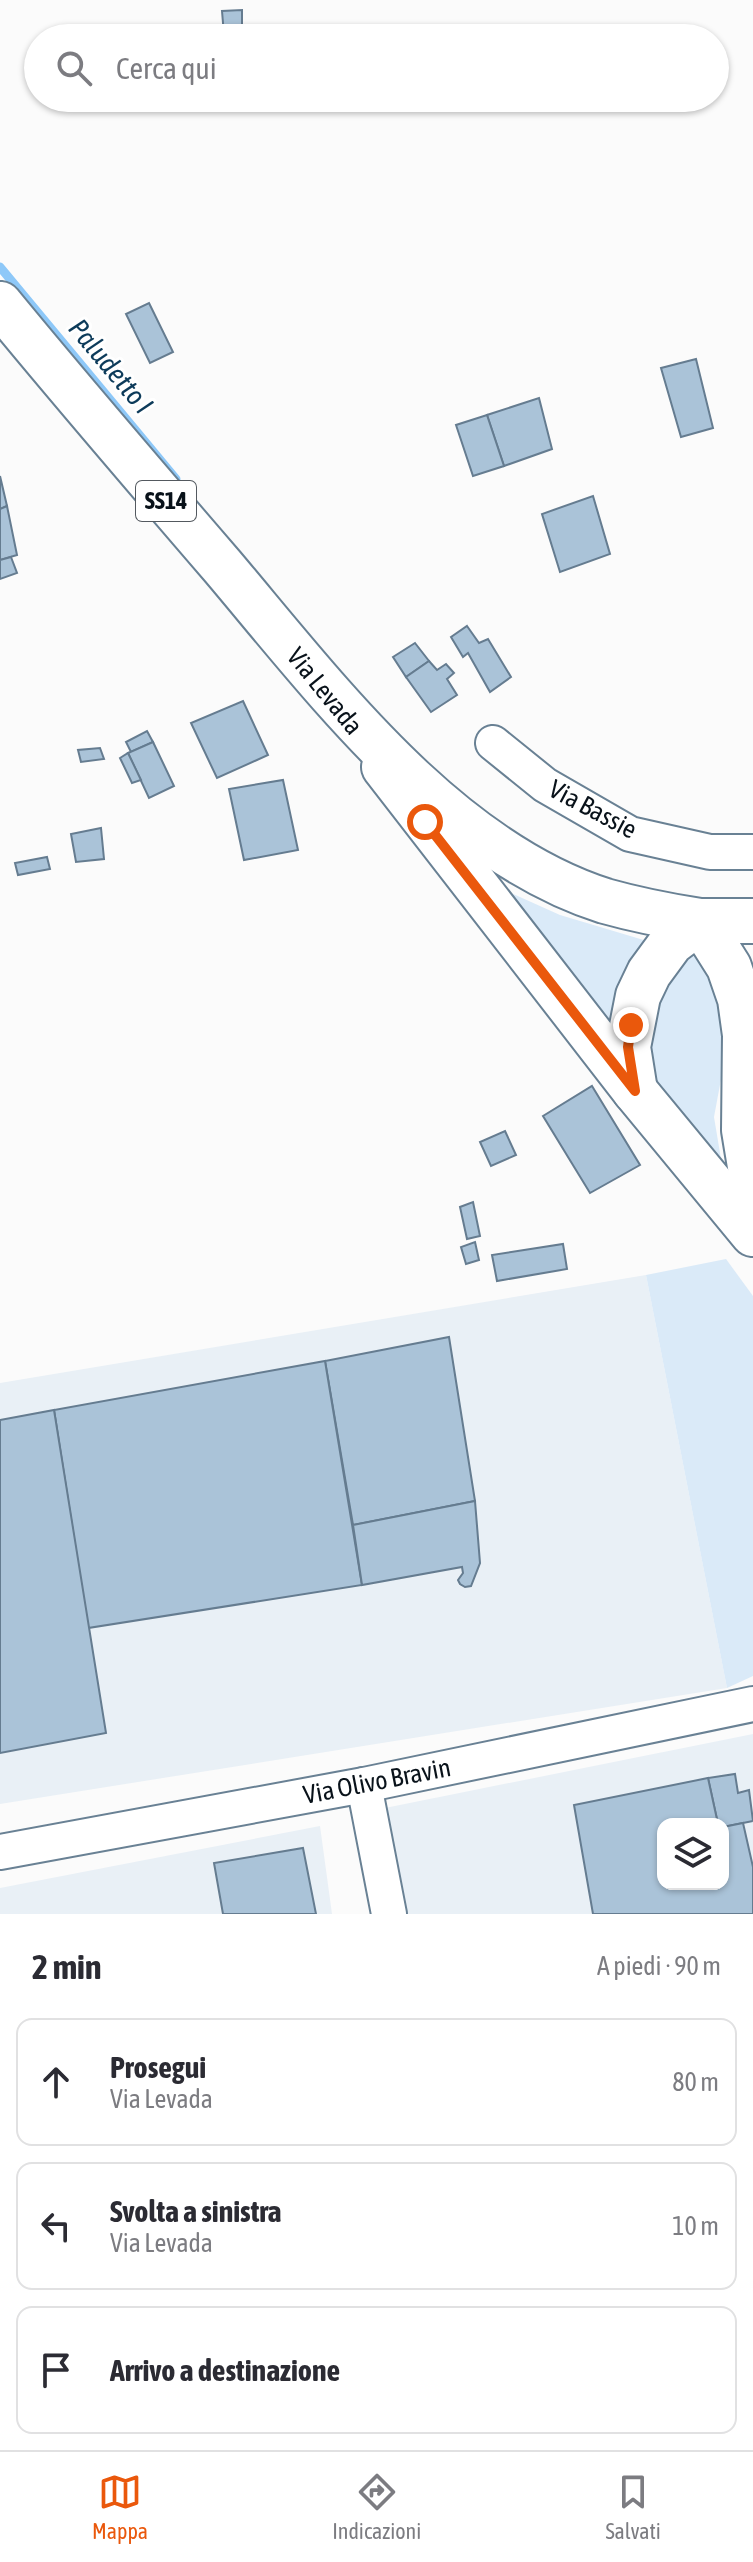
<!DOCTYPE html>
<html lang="it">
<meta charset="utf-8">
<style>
body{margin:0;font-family:"Asap Condensed",sans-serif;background:#f7f7f7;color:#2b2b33}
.controls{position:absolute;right:24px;bottom:24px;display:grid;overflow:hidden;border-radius:16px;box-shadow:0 2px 6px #0004}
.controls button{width:72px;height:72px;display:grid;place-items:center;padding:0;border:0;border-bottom:2px solid #e1e1e2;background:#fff;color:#2b2b33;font:40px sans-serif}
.stop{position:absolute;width:24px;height:24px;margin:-18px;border:6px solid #ea580c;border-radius:50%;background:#fff}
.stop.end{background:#ea580c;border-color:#fff;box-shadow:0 2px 8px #0008}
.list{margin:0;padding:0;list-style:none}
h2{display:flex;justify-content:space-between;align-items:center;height:104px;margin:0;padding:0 32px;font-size:34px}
h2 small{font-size:26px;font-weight:400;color:#7c7c81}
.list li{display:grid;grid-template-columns:52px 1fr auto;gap:24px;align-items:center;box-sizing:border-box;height:128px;margin:0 16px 16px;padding:0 16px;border:2px solid #e1e1e2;border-radius:16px}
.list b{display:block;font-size:30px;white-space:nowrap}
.list p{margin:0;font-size:26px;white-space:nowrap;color:#7c7c81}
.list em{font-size:26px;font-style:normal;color:#7c7c81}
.icon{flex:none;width:44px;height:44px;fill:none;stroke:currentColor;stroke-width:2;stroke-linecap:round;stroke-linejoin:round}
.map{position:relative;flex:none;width:753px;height:1914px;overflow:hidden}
.search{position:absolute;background:#fff;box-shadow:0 2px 6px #0004;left:24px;right:24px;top:24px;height:88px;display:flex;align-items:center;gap:20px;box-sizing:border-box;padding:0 28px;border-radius:44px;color:#7c7c81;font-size:30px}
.sheet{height:536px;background:#fff}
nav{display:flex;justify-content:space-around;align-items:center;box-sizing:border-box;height:112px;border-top:2px solid #e1e1e2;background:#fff;font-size:22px;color:#7c7c81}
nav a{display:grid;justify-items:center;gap:4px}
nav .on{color:#ea580c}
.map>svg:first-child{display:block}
.built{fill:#e9f0f6;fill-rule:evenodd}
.green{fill:#daeaf8}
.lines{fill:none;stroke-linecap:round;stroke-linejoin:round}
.stream{stroke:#8ec8f8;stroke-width:9}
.building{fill:#aac3d8;stroke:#657c90;stroke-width:2}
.minor-casing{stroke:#698194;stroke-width:38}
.secondary-casing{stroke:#698194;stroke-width:48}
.primary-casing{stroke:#698194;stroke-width:48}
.trunk-casing{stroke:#698194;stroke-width:48}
.minor{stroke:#fff;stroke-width:34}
.secondary{stroke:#fff;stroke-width:44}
.primary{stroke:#fff;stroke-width:44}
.trunk{stroke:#fff;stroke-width:44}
.route{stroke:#ea580c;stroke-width:10}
.labels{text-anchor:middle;stroke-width:6;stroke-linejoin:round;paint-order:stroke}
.shield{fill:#fff;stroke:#53595f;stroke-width:2}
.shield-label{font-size:24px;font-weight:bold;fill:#09121a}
.street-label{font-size:26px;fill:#09121a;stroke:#fff}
.water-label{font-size:28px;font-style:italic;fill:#0d3b5a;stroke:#fff}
</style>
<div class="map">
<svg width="753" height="1914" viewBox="0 0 753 1914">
<rect width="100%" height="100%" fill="#fbfbfb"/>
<g class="built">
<polygon points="646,1275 727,1688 0,1804 0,1383"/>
<path d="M753,1734V1914H406L385,1808ZM663,1824H723V1884H663Z"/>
<polygon points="320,1826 332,1914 0,1914 0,1888"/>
</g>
<g class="green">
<polygon points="511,893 560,915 647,941 609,1030 508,898"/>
<polygon points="692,948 713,973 727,1047 714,1117 723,1171 655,1099 645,1008"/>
<polygon points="726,1259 753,1296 753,1676 727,1688 646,1275"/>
</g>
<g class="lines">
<polyline class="stream" points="0,267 176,479"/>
</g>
<g class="building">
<polygon points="242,10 242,33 224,35 222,11"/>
<polygon points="149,303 173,352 150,363 126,314"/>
<polygon points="696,359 713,428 681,437 661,368"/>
<polygon points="539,398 552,449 504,466 487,415"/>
<polygon points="487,415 504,466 473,476 456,425"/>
<polygon points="0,476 7,506 0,509"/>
<polygon points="593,496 610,554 560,572 542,514"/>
<polygon points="7,506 17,555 0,560 0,509"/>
<polygon points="11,557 17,573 0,579 0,560"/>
<polygon points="467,626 479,643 488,639 511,677 490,692 468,653 463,657 451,637"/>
<polygon points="415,643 429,661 406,677 393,657"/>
<polygon points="429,661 437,670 446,664 454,673 447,679 457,695 431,712 406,677"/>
<polygon points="243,701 268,755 217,778 191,723"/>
<polygon points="147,731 153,742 131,752 126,742"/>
<polygon points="153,742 174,786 149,798 128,753"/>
<polygon points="100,748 104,759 81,762 78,750"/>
<polygon points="128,753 141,780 132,783 120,758"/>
<polygon points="283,780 298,850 244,860 229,789"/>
<polygon points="101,828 104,859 76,862 71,834"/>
<polygon points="47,857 50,869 18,875 15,863"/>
<polygon points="592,1086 640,1165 590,1193 543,1116"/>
<polygon points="505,1131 516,1155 491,1166 480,1142"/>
<polygon points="473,1202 480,1236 467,1239 460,1207"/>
<polygon points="475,1242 479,1260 466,1264 461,1247"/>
<polygon points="563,1244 567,1269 497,1281 492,1255"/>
<polygon points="449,1337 475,1501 353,1525 325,1361"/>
<polygon points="325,1361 362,1585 88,1628 54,1410"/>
<polygon points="54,1410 106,1733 0,1753 0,1420"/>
<polygon points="475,1501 480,1563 471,1586 465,1587 460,1584 458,1580 463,1573 462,1567 362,1585 353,1525"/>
<polygon points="735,1774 738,1793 749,1790 753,1821 723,1827 723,1824 718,1824 708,1778"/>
<polygon points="708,1778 718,1824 663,1824 663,1884 723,1884 723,1827 743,1823 753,1867 753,1914 593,1914 574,1805"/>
<polygon points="303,1848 316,1914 223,1914 214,1863"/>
</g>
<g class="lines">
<g class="minor-casing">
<g id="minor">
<polyline points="493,743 545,785 630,834 710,852 753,852"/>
<polyline points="364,1785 389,1914"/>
<polyline points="0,1852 364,1785 753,1704"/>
</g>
</g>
<g class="secondary-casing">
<g id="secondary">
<polyline points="384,767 635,1091 753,1234"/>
<polyline points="635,1091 628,1047 638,996 649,973 671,943 700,921 729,967 740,999 745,1035 744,1130 753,1185"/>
</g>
</g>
<g class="primary-casing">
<path id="primary" d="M0,304C73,393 148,480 223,567C326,689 447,851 605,901C637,910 668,916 700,921"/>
</g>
<g class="trunk-casing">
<polyline id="trunk" points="700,921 753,921"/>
</g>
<use href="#minor" class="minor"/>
<use href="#secondary" class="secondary"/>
<use href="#primary" class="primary"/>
<use href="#trunk" class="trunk"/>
</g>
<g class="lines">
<polyline class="route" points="425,822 635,1091 628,1047 631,1025"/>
</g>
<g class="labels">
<rect class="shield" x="136" y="481" width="60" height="40" rx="6"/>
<g class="shield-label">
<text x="166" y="509">SS14</text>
</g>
<g class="street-label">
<text transform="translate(325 691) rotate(51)" y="9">Via Levada</text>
<text transform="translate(593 809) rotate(28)" y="9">Via Bassie</text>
<text transform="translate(377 1781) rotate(-11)" y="9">Via Olivo Bravin</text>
</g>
<g class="water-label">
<text transform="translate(111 366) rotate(50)" y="10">Paludetto I</text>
</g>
</g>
</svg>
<div class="controls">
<button><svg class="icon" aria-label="layers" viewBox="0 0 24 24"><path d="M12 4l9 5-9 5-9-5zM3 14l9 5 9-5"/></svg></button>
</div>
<div class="stop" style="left:425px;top:822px"></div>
<div class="stop end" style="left:631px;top:1025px"></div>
<div class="search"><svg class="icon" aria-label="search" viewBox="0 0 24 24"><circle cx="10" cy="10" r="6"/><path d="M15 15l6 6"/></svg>Cerca qui</div>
</div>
<section class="sheet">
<h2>2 min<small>A piedi · 90 m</small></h2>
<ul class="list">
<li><svg class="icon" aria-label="ahead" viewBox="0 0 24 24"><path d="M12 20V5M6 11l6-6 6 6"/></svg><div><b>Prosegui</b><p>Via Levada</p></div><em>80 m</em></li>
<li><svg class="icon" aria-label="left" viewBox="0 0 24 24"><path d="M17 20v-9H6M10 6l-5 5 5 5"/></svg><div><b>Svolta a sinistra</b><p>Via Levada</p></div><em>10 m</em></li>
<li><svg class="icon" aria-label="arrive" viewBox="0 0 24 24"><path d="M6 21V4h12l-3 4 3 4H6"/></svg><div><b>Arrivo a destinazione</b></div></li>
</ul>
</section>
<nav>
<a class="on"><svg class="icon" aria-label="map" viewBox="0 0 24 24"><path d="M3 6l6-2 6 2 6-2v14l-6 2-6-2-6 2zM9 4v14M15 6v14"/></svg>Mappa</a>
<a><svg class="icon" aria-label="directions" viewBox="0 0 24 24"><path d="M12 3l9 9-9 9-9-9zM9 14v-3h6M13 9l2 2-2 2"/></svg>Indicazioni</a>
<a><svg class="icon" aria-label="saved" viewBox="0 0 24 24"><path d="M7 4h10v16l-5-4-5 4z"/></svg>Salvati</a>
</nav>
